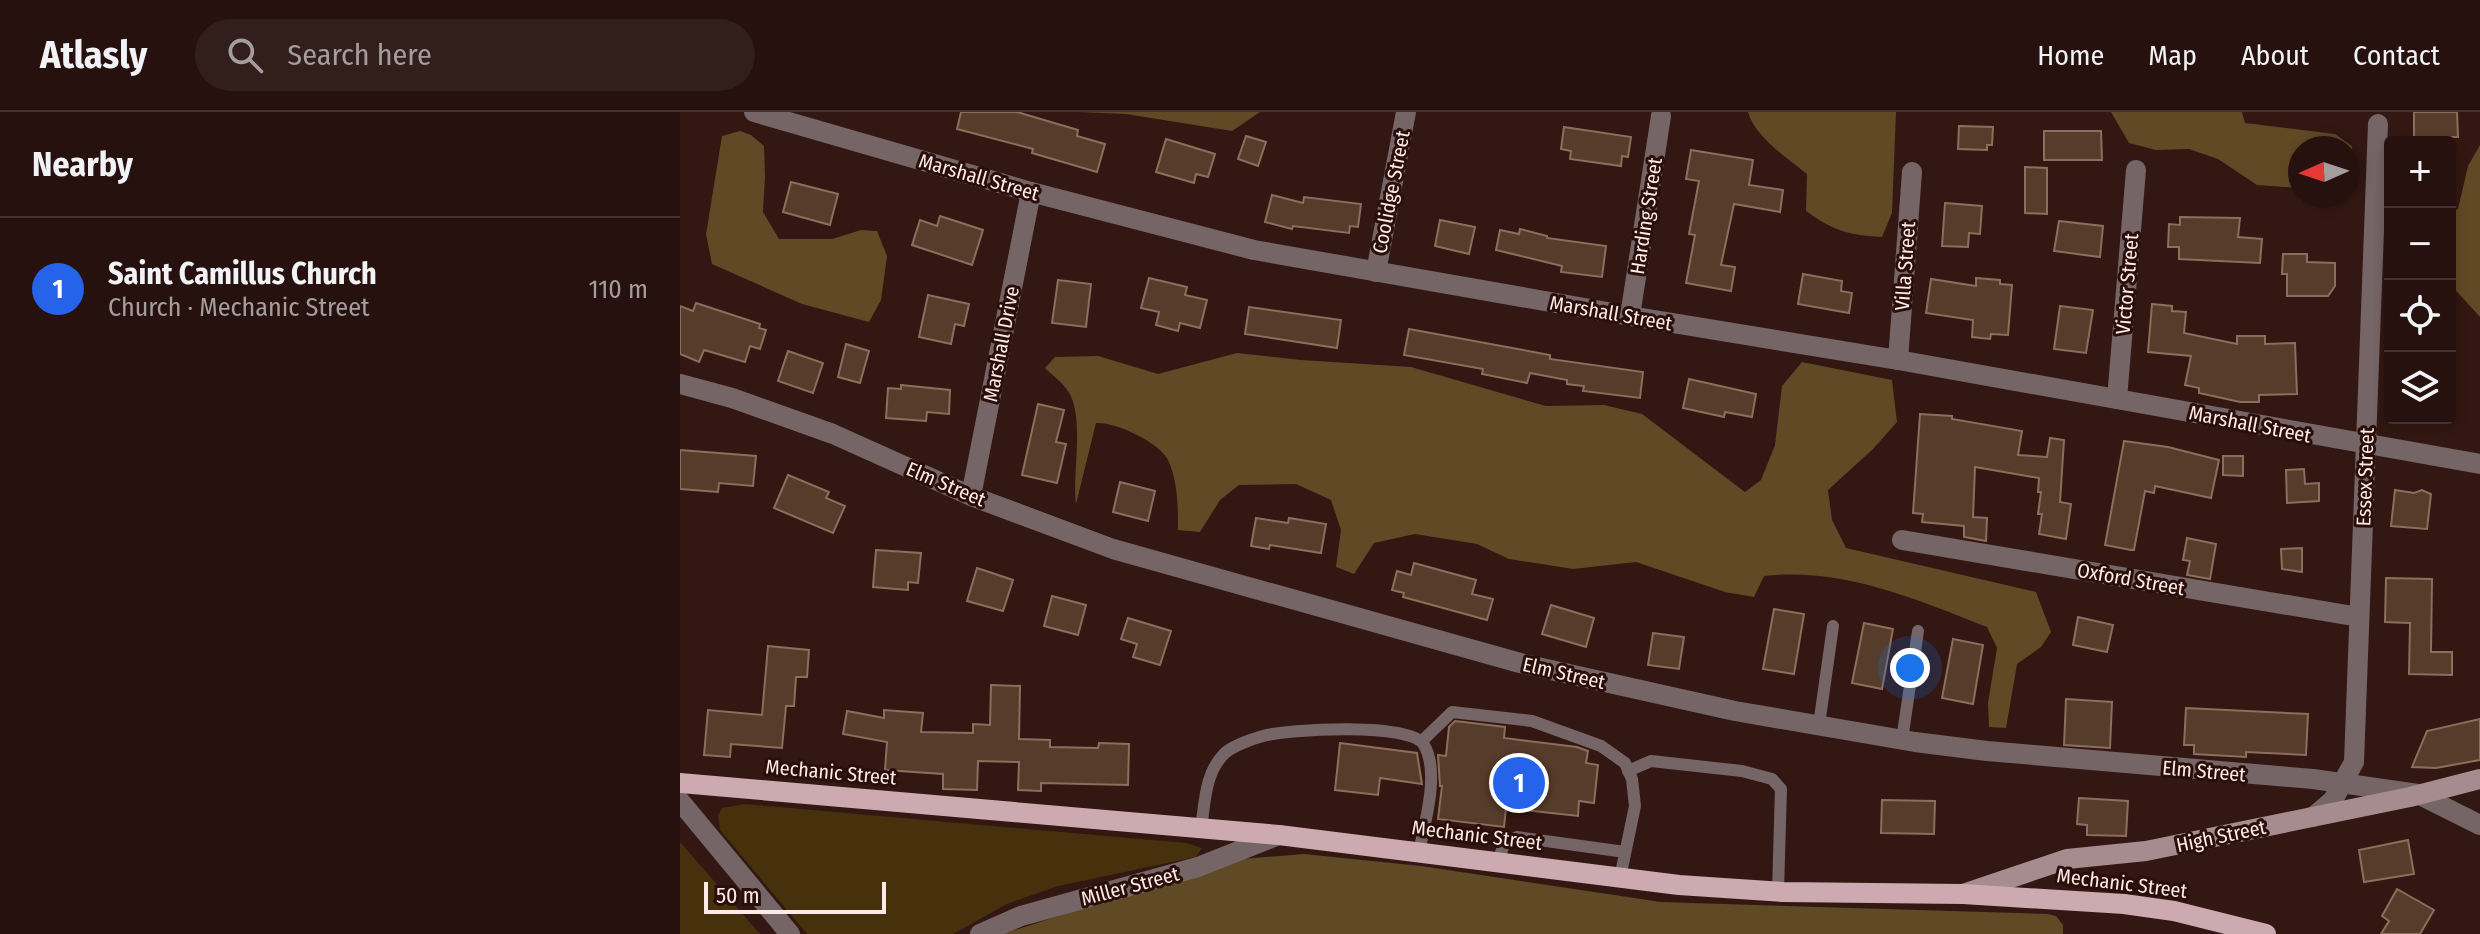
<!DOCTYPE html>
<meta charset="utf-8">
<style>
body{margin:0;font-family:"Fira Sans Condensed",sans-serif;background:#321f1c;color:#f1f3f6}
.controls{position:absolute;right:24px;top:24px;display:grid;overflow:hidden;border-radius:8px;box-shadow:0 4px 12px #0003}
.controls button{width:72px;height:72px;display:grid;place-items:center;padding:0;border:0;border-bottom:2px solid #42312e;background:#26110e;color:#f1f3f6;font:40px sans-serif}
.compass{position:absolute;left:1608px;top:24px;width:72px;height:72px;border-radius:50%;background:#26110e;box-shadow:0 4px 12px #0003;rotate:267deg}
.scale{position:absolute;left:24px;bottom:20px;width:182px;box-sizing:border-box;padding-left:8px;border:4px solid #ffeae6;border-top:0;font-size:22px;line-height:28px;white-space:nowrap;color:#ffeae6;-webkit-text-stroke:6px #290e09;paint-order:stroke}
.you{position:absolute;left:1230px;top:556px;width:28px;height:28px;margin:-20px;border:6px solid #fff;border-radius:50%;background:#1a73e8;box-shadow:0 0 0 12px #1a73e833}
.badge{display:grid;place-items:center;width:52px;height:52px;border-radius:50%;background:#2563eb;color:#fff;font-size:26px;font-weight:700}
.pin{position:absolute;translate:-50% -50%;border:4px solid #fff;box-shadow:0 2px 8px #0006}
.list{margin:0;padding:0;list-style:none}
h2{display:flex;justify-content:space-between;align-items:center;height:104px;margin:0;padding:0 32px;font-size:34px}
h2 small{font-size:26px;font-weight:400;color:#a49d9e}
.list li{display:grid;grid-template-columns:52px 1fr auto;gap:24px;align-items:center;box-sizing:border-box;height:144px;padding:0 32px;border-top:2px solid #42312e}
.list b{display:block;font-size:30px;white-space:nowrap}
.list p{margin:0;font-size:26px;white-space:nowrap;color:#a49d9e}
.list em{font-size:26px;font-style:normal;color:#a49d9e}
.icon{flex:none;width:44px;height:44px;fill:none;stroke:currentColor;stroke-width:2;stroke-linecap:round;stroke-linejoin:round}
.map{position:relative;flex:none;width:1800px;height:822px;overflow:hidden}
header{display:flex;align-items:center;gap:48px;box-sizing:border-box;height:112px;padding:0 40px;background:#26110e;border-bottom:2px solid #42312e}
header strong{font-size:38px}
nav{display:flex;gap:44px;margin-inline-start:auto;font-size:28px}
.search{width:560px;height:72px;background:#321f1c;display:flex;align-items:center;gap:20px;box-sizing:border-box;padding:0 28px;border-radius:44px;color:#a49d9e;font-size:30px}
main{display:flex}
aside{flex:1;background:#26110e}
.map>svg:first-child{display:block}
.green{fill:#46310c}
.forest{fill:#604925}
.building{fill:#563c2b;stroke:#8b6e5b;stroke-width:2}
.lines{fill:none;stroke-linecap:round;stroke-linejoin:round}
.service{stroke:#756567;stroke-width:12}
.minor{stroke:#756567;stroke-width:20}
.secondary{stroke:#a68c8f;stroke-width:20}
.primary{stroke:#ccaaaf;stroke-width:20}
.labels{text-anchor:middle;stroke-width:6;stroke-linejoin:round;paint-order:stroke}
.street-label{font-size:20px;fill:#ffeae6;stroke:#290e09}
</style>
<header>
<strong>Atlasly</strong>
<div class="search"><svg class="icon" aria-label="search" viewBox="0 0 24 24"><circle cx="10" cy="10" r="6"/><path d="M15 15l6 6"/></svg>Search here</div>
<nav><a>Home</a><a>Map</a><a>About</a><a>Contact</a></nav>
</header>
<main>
<aside>
<h2>Nearby<small></small></h2>
<ul class="list">
<li><span class="badge">1</span><div><b>Saint Camillus Church</b><p>Church · Mechanic Street</p></div><em>110 m</em></li>
</ul>
</aside>
<div class="map">
<svg width="1800" height="822" viewBox="0 0 1800 822">
<rect width="100%" height="100%" fill="#331712"/>
<g class="green">
<polygon points="64,692 506,731 522,736 516,745 378,774 327,792 273,822 127,822 40,718 38,703 42,696"/>
<polygon points="0,730 80,822 0,822"/>
</g>
<g class="forest">
<polygon points="399,0 580,0 552,19 446,2"/>
<path d="M1068,0H1216L1212,101L1202,125C1168,123 1154,119 1126,99L1127,62C1107,46 1075,25 1068,0Z"/>
<polygon points="1431,0 1562,0 1565,11 1655,22 1672,34 1674,68 1668,72 1668,36 1620,36 1620,76 1577,73 1538,47 1509,37 1476,38 1449,31"/>
<polygon points="60,19 71,23 84,34 85,64 83,100 99,127 152,127 181,118 197,119 207,144 201,188 189,210 122,192 32,152 26,122 42,24"/>
<polygon points="1800,33 1800,205 1770,172 1770,101 1778,97 1788,54"/>
<path d="M557,241L621,248L731,255L866,294L924,293L962,302L1065,380L1081,368L1095,333L1102,274L1122,250L1212,268L1217,310L1193,337L1148,378L1152,408L1166,436L1356,480L1371,520L1361,535L1337,552L1326,616L1309,615L1308,591L1317,536L1307,515C1236,487 1162,455 1084,464L1074,485L1045,480L956,450L893,457L829,447L797,432L735,422L694,431L674,462L656,455L661,418L651,388L616,372L559,373L540,388L520,420L498,418C498,396 498,369 488,348C479,330 436,310 416,311L396,392C392,361 405,304 388,279C382,270 372,263 365,256L375,245L418,244L478,262Z"/>
<polygon points="624,742 741,754 981,790 1368,802 1376,804 1383,813 1383,822 323,822 418,791 492,773 563,747"/>
</g>
<g class="building">
<polygon points="281,0 337,0 398,18 397,24 425,32 417,60 352,41 353,37 277,17"/>
<polygon points="1734,0 1777,0 1778,25 1734,25"/>
<polygon points="1279,14 1313,15 1312,33 1307,33 1307,38 1278,37"/>
<polygon points="884,15 951,25 948,45 942,44 941,54 890,47 891,39 881,37"/>
<polygon points="1364,19 1421,19 1422,48 1364,48"/>
<polygon points="566,24 586,30 578,54 558,47"/>
<polygon points="486,27 535,42 528,65 516,62 514,71 476,60"/>
<polygon points="1011,38 1073,48 1069,73 1103,78 1100,100 1054,92 1041,153 1055,155 1051,179 1006,171 1015,123 1009,122 1019,69 1006,67"/>
<polygon points="1345,55 1367,56 1367,102 1345,101"/>
<polygon points="111,70 158,82 150,113 103,100"/>
<polygon points="592,83 623,91 624,85 681,92 678,115 670,114 669,121 613,114 612,117 585,110"/>
<polygon points="1265,91 1302,94 1300,122 1289,121 1288,135 1262,134"/>
<polygon points="260,104 303,118 292,153 232,133 240,108 257,114"/>
<polygon points="1500,105 1560,106 1558,125 1582,127 1580,151 1499,147 1499,135 1488,135 1489,112 1500,113"/>
<polygon points="760,108 795,115 789,142 755,134"/>
<polygon points="1379,109 1423,114 1420,145 1374,139"/>
<polygon points="840,117 867,124 867,126 926,134 922,165 881,160 882,154 816,138 820,118 839,122"/>
<polygon points="1603,142 1627,142 1627,150 1655,151 1655,174 1648,184 1607,184 1607,162 1602,162"/>
<polygon points="1123,162 1162,169 1161,179 1172,181 1169,201 1118,192"/>
<polygon points="469,166 507,175 505,183 527,188 520,216 500,211 498,219 476,213 479,200 461,196"/>
<polygon points="1296,166 1320,168 1320,172 1332,173 1328,223 1311,222 1310,227 1292,225 1293,208 1246,201 1251,167 1296,174"/>
<polygon points="378,168 411,172 406,215 372,211"/>
<polygon points="248,183 289,192 284,214 275,212 271,232 239,225"/>
<polygon points="16,191 80,212 79,216 86,218 80,237 70,234 65,250 24,238 19,250 0,242 0,194 13,199"/>
<polygon points="1472,192 1492,194 1492,199 1506,200 1504,221 1557,232 1557,224 1585,224 1585,232 1615,231 1617,282 1579,283 1579,290 1560,290 1519,281 1519,276 1505,273 1511,244 1468,240"/>
<polygon points="1380,194 1413,198 1406,241 1374,237"/>
<polygon points="569,195 661,208 657,236 565,222"/>
<polygon points="729,217 870,243 870,247 963,260 960,286 903,279 904,274 887,272 887,268 850,261 847,271 802,262 803,257 724,243"/>
<polygon points="166,232 189,239 180,271 158,265"/>
<polygon points="108,239 143,251 133,281 98,269"/>
<polygon points="1009,267 1076,282 1072,305 1045,300 1044,305 1003,296"/>
<polygon points="221,273 270,278 269,302 247,300 246,309 206,306 208,276 221,277"/>
<polygon points="358,292 384,298 376,330 386,332 377,371 342,363"/>
<polygon points="1240,302 1272,304 1272,307 1342,319 1338,343 1367,345 1370,326 1384,328 1380,390 1391,392 1386,427 1359,422 1362,402 1358,402 1361,380 1358,380 1359,366 1295,355 1293,405 1307,406 1306,429 1284,425 1284,414 1242,410 1243,402 1233,401"/>
<polygon points="1444,329 1488,335 1539,348 1531,386 1475,374 1474,381 1465,379 1454,438 1451,438 1425,433"/>
<polygon points="0,338 76,344 73,374 39,371 38,380 0,377"/>
<polygon points="1543,344 1563,344 1563,364 1543,363"/>
<polygon points="1624,357 1625,372 1639,371 1639,389 1607,391 1606,358"/>
<polygon points="108,363 149,380 146,386 165,394 153,421 94,396"/>
<polygon points="440,370 475,379 468,409 433,400"/>
<polygon points="1715,378 1734,381 1742,378 1751,382 1747,417 1711,414"/>
<polygon points="576,406 608,411 609,406 646,412 641,441 590,433 589,437 571,434"/>
<polygon points="1507,426 1536,432 1530,467 1507,463 1510,449 1503,448"/>
<polygon points="1622,436 1622,460 1602,457 1601,437"/>
<polygon points="196,438 241,441 238,471 228,470 228,478 193,475"/>
<polygon points="734,451 796,468 792,482 813,487 807,508 723,485 724,481 712,478 717,459 731,463"/>
<polygon points="297,456 333,468 323,499 287,489"/>
<polygon points="1706,466 1752,467 1751,540 1772,540 1772,563 1729,562 1730,511 1705,510"/>
<polygon points="372,484 406,493 398,523 364,514"/>
<polygon points="871,493 914,506 906,535 862,522"/>
<polygon points="1094,497 1124,502 1114,562 1083,557"/>
<polygon points="1398,505 1433,513 1427,540 1393,533"/>
<polygon points="448,506 491,519 480,553 453,545 457,532 441,527"/>
<polygon points="1184,511 1213,517 1202,577 1172,571"/>
<polygon points="973,521 1004,525 999,557 968,553"/>
<polygon points="1273,527 1303,533 1293,592 1262,586"/>
<polygon points="88,534 129,538 127,565 116,565 114,594 106,594 102,636 51,632 50,645 24,643 28,598 82,603"/>
<polygon points="311,573 340,574 339,627 370,628 370,635 418,636 419,631 449,632 448,673 361,671 361,679 338,678 339,650 298,649 297,678 263,677 263,662 205,658 207,630 163,622 167,599 204,606 204,598 243,601 241,620 293,621 293,612 310,613"/>
<polygon points="1386,587 1432,590 1430,636 1384,633"/>
<polygon points="1506,596 1628,602 1626,643 1566,640 1566,645 1514,642 1514,633 1504,633"/>
<polygon points="1800,607 1800,648 1756,656 1732,655 1747,619"/>
<polygon points="775,609 825,615 824,626 897,635 908,639 906,651 918,653 914,691 899,689 898,704 826,696 824,715 758,707 762,674 760,674 758,643 766,644 769,615"/>
<polygon points="660,631 737,641 742,672 700,666 698,683 655,678"/>
<polygon points="1399,686 1448,689 1446,724 1407,723 1407,713 1397,712"/>
<polygon points="1202,688 1255,689 1254,722 1201,721"/>
<polygon points="1728,728 1734,762 1684,770 1679,738"/>
<polygon points="1717,777 1754,798 1740,822 1701,822 1709,809 1702,804"/>
</g>
<g class="lines">
<g class="service">
<polyline points="1139,613 1153,514"/>
<polyline points="1222,628 1238,519"/>
<polyline points="742,629 772,600 852,609 921,634 945,651 952,667 955,694 940,766"/>
<polyline points="948,659 971,649 1062,659 1092,667 1101,677 1098,779"/>
<path d="M521,716C525,690 525,661 544,642C552,634 572,627 583,624C608,617 731,610 744,633C760,660 745,710 739,740"/>
<polyline points="818,750 824,732 837,725 945,740"/>
</g>
<g class="minor">
<polyline points="74,0 351,80 574,138 950,204 1218,248 1800,352"/>
<polyline points="696,160 726,0"/>
<polyline points="950,204 981,4"/>
<polyline points="1218,248 1232,60"/>
<polyline points="0,272 52,286 153,322 291,384 433,437 840,551 1055,599 1235,630 1307,639 1633,667 1738,682 1800,713"/>
<polyline points="1437,287 1456,58"/>
<polyline points="291,384 351,80"/>
<polyline points="1222,428 1679,505"/>
<polyline points="0,689 110,822"/>
<polyline points="1633,705 1653,688 1674,650 1698,12"/>
<polyline points="300,822 341,804 518,755 599,723"/>
</g>
<polyline class="secondary" points="1283,782 1387,747 1466,739 1730,685 1800,667"/>
<polyline class="primary" points="0,671 599,723 999,773 1103,780 1283,782 1444,792 1494,799 1586,822"/>
</g>
<g class="labels">
<g class="street-label">
<text transform="translate(299 65) rotate(16)" y="7">Marshall Street</text>
<text transform="translate(711 80) rotate(-79)" y="7">Coolidge Street</text>
<text transform="translate(966 104) rotate(-81)" y="7">Harding Street</text>
<text transform="translate(1225 154) rotate(-86)" y="7">Villa Street</text>
<text transform="translate(1447 172) rotate(-85)" y="7">Victor Street</text>
<text transform="translate(931 201) rotate(10)" y="7">Marshall Street</text>
<text transform="translate(321 232) rotate(-79)" y="7">Marshall Drive</text>
<text transform="translate(1570 312) rotate(11)" y="7">Marshall Street</text>
<text transform="translate(1685 365) rotate(-88)" y="7">Essex Street</text>
<text transform="translate(266 372) rotate(23)" y="7">Elm Street</text>
<text transform="translate(1451 467) rotate(10)" y="7">Oxford Street</text>
<text transform="translate(884 561) rotate(13)" y="7">Elm Street</text>
<text transform="translate(1524 659) rotate(5)" y="7">Elm Street</text>
<text transform="translate(151 660) rotate(5)" y="7">Mechanic Street</text>
<text transform="translate(797 723) rotate(7)" y="7">Mechanic Street</text>
<text transform="translate(1541 724) rotate(-12)" y="7">High Street</text>
<text transform="translate(1442 771) rotate(7)" y="7">Mechanic Street</text>
<text transform="translate(450 774) rotate(-15)" y="7">Miller Street</text>
</g>
</g>
</svg>
<div class="controls">
<button>+</button>
<button>−</button>
<button><svg class="icon" aria-label="locate" viewBox="0 0 24 24"><circle cx="12" cy="12" r="6"/><path d="M12 2v4M12 18v4M2 12h4M18 12h4"/></svg></button>
<button><svg class="icon" aria-label="layers" viewBox="0 0 24 24"><path d="M12 4l9 5-9 5-9-5zM3 14l9 5 9-5"/></svg></button>
</div>
<svg class="compass" viewBox="-18 -18 36 36"><path d="M0-13l5 13h-10z" fill="#e53935"/><path d="M0 13l5-13h-10z" fill="#a49d9e"/></svg>
<div class="scale">50 m</div>
<div class="you"></div>
<div class="pin badge" style="left:839px;top:671px">1</div>
</div>
</main>
